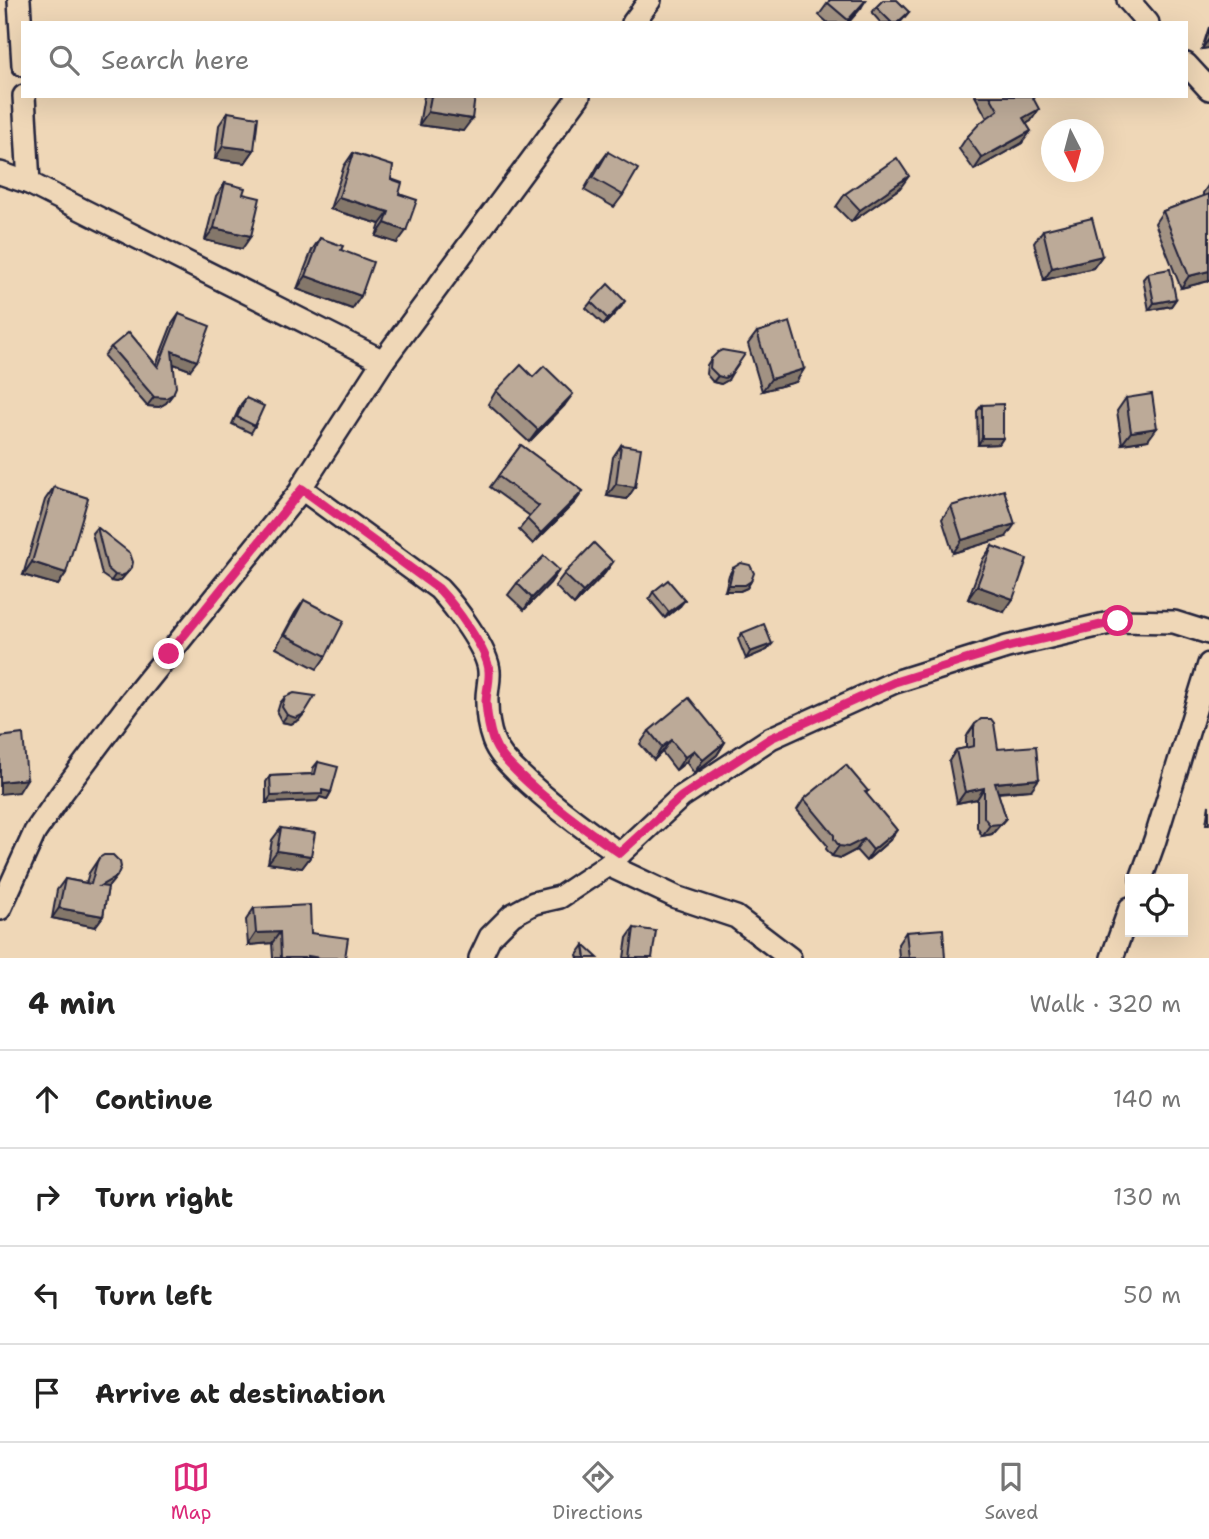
<!DOCTYPE html>
<meta charset="utf-8">
<style>
body{margin:0;font-family:"Shantell Sans",sans-serif;background:#f2f2f2;color:#222}
.controls{position:absolute;right:21px;bottom:21px;display:grid;overflow:hidden;border-radius:0px;box-shadow:0 7px 28px #0002}
.controls button{width:63px;height:63px;display:grid;place-items:center;padding:0;border:0;border-bottom:2px solid #e0e0e0;background:#fff;color:#222;font:35px sans-serif}
.compass{position:absolute;left:1041px;top:119px;width:63px;height:63px;border-radius:50%;background:#fff;box-shadow:0 7px 28px #0002;rotate:174deg}
.stop{position:absolute;width:21px;height:21px;margin:-16px;border:5px solid #db2777;border-radius:50%;background:#fff}
.stop.end{background:#db2777;border-color:#fff;box-shadow:0 2px 7px #0008}
.list{margin:0;padding:0;list-style:none}
h2{display:flex;justify-content:space-between;align-items:center;height:91px;margin:0;padding:0 28px;font-size:30px}
h2 small{font-size:23px;font-weight:400;color:#767676}
.list li{display:grid;grid-template-columns:46px 1fr auto;gap:21px;align-items:center;box-sizing:border-box;height:98px;padding:0 28px;border-top:2px solid #e0e0e0}
.list b{display:block;font-size:26px;white-space:nowrap}
.list em{font-size:23px;font-style:normal;color:#767676}
.icon{flex:none;width:38px;height:38px;fill:none;stroke:currentColor;stroke-width:2;stroke-linecap:round;stroke-linejoin:round}
.map{position:relative;flex:none;width:1209px;height:958px;overflow:hidden}
.search{position:absolute;background:#fff;box-shadow:0 7px 28px #0002;left:21px;right:21px;top:21px;height:77px;display:flex;align-items:center;gap:18px;box-sizing:border-box;padding:0 24px;border-radius:0px;color:#767676;font-size:26px}
.sheet{height:483px;background:#fff}
nav{display:flex;justify-content:space-around;align-items:center;box-sizing:border-box;height:98px;border-top:2px solid #e0e0e0;background:#fff;font-size:19px;color:#767676}
nav a{display:grid;justify-items:center;gap:4px}
nav .on{color:#db2777}
.map>svg:first-child{display:block}
.lines{fill:none;stroke-linecap:round;stroke-linejoin:round}
.street-casing{stroke:#22223b;stroke-width:26}
.street{stroke:#efd7b7;stroke-width:21}
.wall{fill:#a29283;stroke:#22223b;stroke-width:2}
.shaded-wall{fill:#84776a;stroke:#22223b;stroke-width:2}
.building{fill:#bcaa98;stroke:#22223b;stroke-width:2}
.route{stroke:#db2777;stroke-width:9}
</style>
<div class="map">
<svg width="1209" height="958" viewBox="0 0 1209 958">
<rect width="100%" height="100%" fill="#efd7b7"/>
<filter id="ink" filterUnits="userSpaceOnUse"><feTurbulence type="fractalNoise" baseFrequency=".0143" numOctaves="2"/><feDisplacementMap in="SourceGraphic" scale="14" xChannelSelector="R" yChannelSelector="G"/><feConvolveMatrix kernelMatrix="1 2 1 2 8 2 1 2 1" color-interpolation-filters="sRGB"/></filter>
<g filter="url(#ink)">
<g class="lines">
<g class="street-casing">
<g id="street">
<polyline points="19,0 23,65"/>
<polyline points="1128,0 1148,23"/>
<polyline points="633,23 650,0"/>
<polyline points="1186,64 1209,89"/>
<polyline points="24,96 29,183"/>
<polyline points="0,173 29,183 383,361"/>
<path d="M302,489L439,589C454,605 488,650 489,671C490,682 486,692 487,703C487,715 489,729 493,740C498,754 509,764 519,774C550,804 584,829 620,854"/>
<polyline points="608,865 681,797 771,738 895,682 1007,647 1118,621 1174,622 1209,633"/>
<polyline points="1141,879 1155,840 1209,664"/>
<polyline points="0,909 35,832 62,793 131,701 302,489 302,486 383,361 579,96"/>
<polyline points="480,958 490,937 512,915 534,903 560,897 608,865 676,897 736,917 790,958"/>
<polyline points="1112,958 1130,908"/>
</g>
</g>
<use href="#street" class="street"/>
</g>
<g class="wall">
<polygon points="830,0 861,8 848,23 828,23 819,15"/>
<polygon points="876,7 909,12 900,23 881,23 872,13"/>
<polygon points="1209,27 1209,48 1202,49"/>
<polygon points="424,96 475,96 463,131 419,125"/>
<polygon points="975,96 1032,96 1031,121 1026,124 1022,143 974,170 959,149 967,137 987,118"/>
<polygon points="228,112 254,150 245,163 215,159 219,125"/>
<polygon points="608,152 623,195 614,207 584,190 599,164"/>
<polygon points="353,153 391,179 399,194 397,243 376,236 380,224 330,209 344,166"/>
<polygon points="225,183 243,194 242,249 205,240 216,196"/>
<polygon points="1209,184 1209,281 1181,288 1155,223 1163,211 1203,196 1203,193"/>
<polygon points="900,188 851,222 836,207 845,194"/>
<polygon points="1043,230 1102,256 1093,268 1044,280 1034,243"/>
<polygon points="320,238 341,250 361,296 352,309 297,289 312,250"/>
<polygon points="1148,273 1176,299 1171,306 1149,310 1143,279"/>
<polygon points="591,302 621,307 604,325 586,308"/>
<polygon points="179,314 190,370 174,364 173,394 166,403 159,407 147,406 104,356 111,347 156,365 172,324"/>
<polygon points="757,332 804,369 796,382 762,391 748,344"/>
<polygon points="711,359 728,380 721,384 713,382 706,374 707,365"/>
<polygon points="496,391 564,406 529,442 488,404"/>
<polygon points="246,398 255,426 251,433 232,424 241,404"/>
<polygon points="1126,398 1148,440 1122,444 1117,411"/>
<polygon points="982,405 1003,438 999,444 978,445 977,411"/>
<polygon points="521,445 583,491 575,502 533,544 519,530 530,516 490,487"/>
<polygon points="621,445 627,499 607,496 613,457"/>
<polygon points="54,487 66,573 58,585 23,575 45,500"/>
<polygon points="951,506 1006,537 953,553 942,519"/>
<polygon points="97,527 132,567 121,580 116,582 111,581 102,575 92,533"/>
<polygon points="992,546 1004,612 968,599 983,559"/>
<polygon points="613,562 604,574 574,605 555,586 564,574"/>
<polygon points="733,568 751,581 747,588 740,591 725,591 729,575"/>
<polygon points="559,570 550,583 524,610 508,595 517,583"/>
<polygon points="653,592 680,606 665,618 649,599"/>
<polygon points="304,600 326,656 317,669 276,648 295,613"/>
<polygon points="742,633 772,644 767,650 746,659 738,639"/>
<polygon points="285,697 299,720 291,724 282,722 277,713 280,703"/>
<polygon points="975,724 998,749 1031,790 998,793 1006,818 992,834 982,836 977,827 977,799 957,803 949,761 956,750 966,748 966,738 968,734"/>
<polygon points="649,731 725,742 717,755 694,773 686,762 676,770 662,752 654,760 640,744"/>
<polygon points="318,762 331,792 327,799 320,797 317,801 266,803 266,782 270,776 312,774 313,768"/>
<polygon points="868,791 866,793 890,840 866,861 856,850 841,858 832,856 826,849 827,845 797,810 804,799"/>
<polygon points="1209,805 1209,824 1206,824"/>
<polygon points="281,828 311,856 302,868 268,863 272,840"/>
<polygon points="99,858 117,876 108,887 103,916 95,927 52,918 57,890 65,879 86,883 89,873"/>
<polygon points="254,908 311,933 345,958 273,958 272,943 248,945 246,920"/>
<polygon points="634,928 652,958 624,958 627,938"/>
<polygon points="906,932 945,958 899,958 898,944"/>
<polygon points="584,945 586,958 578,958 577,955"/>
</g>
<g class="shaded-wall">
<polygon points="866,0 861,8 848,23 847,23"/>
<polygon points="1209,39 1209,48 1202,49"/>
<polygon points="1039,109 1031,121 1015,130 1023,118"/>
<polygon points="428,112 472,119 463,131 419,125"/>
<polygon points="1031,131 1022,143 974,170 982,158"/>
<polygon points="223,146 254,150 245,163 215,159"/>
<polygon points="909,176 900,188 851,222 860,210"/>
<polygon points="339,197 389,212 380,224 330,209"/>
<polygon points="385,223 406,231 397,243 376,236"/>
<polygon points="214,228 251,236 242,249 205,240"/>
<polygon points="1102,256 1093,268 1044,280 1052,268"/>
<polygon points="1209,271 1209,281 1181,288 1189,276"/>
<polygon points="306,276 361,296 352,309 297,289"/>
<polygon points="1176,299 1171,306 1149,310 1154,303"/>
<polygon points="625,301 621,307 604,325 608,319"/>
<polygon points="172,351 197,361 190,370 166,361"/>
<polygon points="804,369 796,382 762,391 771,379"/>
<polygon points="732,373 728,380 721,384 713,382 718,376"/>
<polygon points="173,394 166,403 159,407 147,406 154,397"/>
<polygon points="573,394 564,406 529,442 538,430"/>
<polygon points="1157,428 1148,440 1122,444 1131,432"/>
<polygon points="982,438 1003,438 999,444 978,445"/>
<polygon points="616,484 635,487 627,499 607,496"/>
<polygon points="583,491 575,502 533,544 541,533"/>
<polygon points="1015,524 1006,537 953,553 962,540"/>
<polygon points="32,562 66,573 58,585 23,575"/>
<polygon points="613,562 604,574 574,605 583,592"/>
<polygon points="132,567 121,580 116,582 111,581 115,575"/>
<polygon points="559,570 550,583 524,610 532,598"/>
<polygon points="751,581 747,588 740,591 725,591 729,585"/>
<polygon points="977,586 1013,599 1004,612 968,599"/>
<polygon points="685,600 680,606 665,618 669,612"/>
<polygon points="772,644 767,650 746,659 750,652"/>
<polygon points="304,714 299,720 291,724 282,722 287,715"/>
<polygon points="671,740 662,752 654,760 662,747"/>
<polygon points="725,742 717,755 694,773 703,760"/>
<polygon points="694,750 686,762 676,770 685,757"/>
<polygon points="27,779 19,792 0,794 0,782"/>
<polygon points="1039,779 1031,790 987,793 995,783"/>
<polygon points="984,788 977,799 957,803 965,792"/>
<polygon points="322,790 331,792 327,799 320,797 317,801 266,803 271,796"/>
<polygon points="1006,818 992,834 982,836 990,825"/>
<polygon points="897,830 890,840 866,861 873,850"/>
<polygon points="864,839 856,850 841,858 832,856 839,846"/>
<polygon points="277,851 311,856 302,868 268,863"/>
<polygon points="117,876 109,886 92,897 100,886"/>
<polygon points="59,908 103,916 95,927 52,918"/>
<polygon points="280,932 272,943 248,945 256,933"/>
</g>
<g class="building">
<polygon points="830,0 866,0 848,20 828,3"/>
<polygon points="883,0 897,0 909,12 897,23 892,23 876,7"/>
<polygon points="431,96 475,96 472,119 428,112"/>
<polygon points="990,96 1032,96 1039,109 1023,118 1031,131 982,158 967,137 980,123 998,110"/>
<polygon points="228,112 258,117 254,150 223,146"/>
<polygon points="608,152 638,169 623,195 593,178"/>
<polygon points="353,153 393,166 391,179 402,183 399,194 417,200 406,231 385,223 389,212 339,197"/>
<polygon points="897,158 909,176 860,210 845,194"/>
<polygon points="225,183 245,188 243,194 260,198 251,236 214,228"/>
<polygon points="1209,194 1209,271 1189,276 1163,211"/>
<polygon points="1092,218 1102,256 1052,268 1043,230"/>
<polygon points="320,238 343,246 341,250 373,262 361,296 306,276"/>
<polygon points="1170,269 1176,299 1154,303 1148,273"/>
<polygon points="608,284 625,301 608,319 591,302"/>
<polygon points="179,314 210,326 197,361 172,351 176,387 173,394 166,398 154,397 111,347 129,332 158,367"/>
<polygon points="790,322 804,369 771,379 757,332"/>
<polygon points="722,350 745,354 732,373 725,378 718,376 710,368 711,359 718,352"/>
<polygon points="521,365 533,377 544,366 573,394 538,430 496,391"/>
<polygon points="1152,394 1157,428 1131,432 1126,398"/>
<polygon points="246,398 264,406 255,426 237,417"/>
<polygon points="1003,404 1003,438 982,438 982,405"/>
<polygon points="521,445 583,491 541,533 527,519 539,506 498,476"/>
<polygon points="621,445 641,448 635,487 616,484"/>
<polygon points="54,487 88,498 66,573 32,562"/>
<polygon points="1004,490 1015,524 962,540 951,506"/>
<polygon points="97,527 130,553 133,562 132,567 126,574 121,576 115,575 107,568"/>
<polygon points="594,543 613,562 583,592 564,574"/>
<polygon points="992,546 1027,559 1013,599 977,586"/>
<polygon points="544,556 559,570 532,598 517,583"/>
<polygon points="741,563 750,565 754,573 751,581 745,585 729,585 733,568"/>
<polygon points="668,580 685,600 669,612 653,592"/>
<polygon points="304,600 344,621 326,656 285,635"/>
<polygon points="764,624 772,644 750,652 742,633"/>
<polygon points="294,693 315,696 304,714 296,718 287,715 282,707 285,697"/>
<polygon points="689,698 725,742 703,760 694,750 685,757 671,740 662,747 649,731"/>
<polygon points="981,719 991,719 994,723 998,749 1036,746 1039,779 995,783 1006,818 1000,824 990,825 986,820 984,817 984,788 965,792 956,750 974,746 974,727 975,724"/>
<polygon points="23,734 27,779 0,782 0,737"/>
<polygon points="318,762 338,767 331,792 322,790 322,794 271,796 270,776 315,774"/>
<polygon points="846,765 868,791 865,792 897,830 873,850 864,839 848,847 839,846 834,839 834,835 804,799"/>
<polygon points="281,828 315,833 311,856 277,851"/>
<polygon points="104,855 113,855 120,862 121,867 117,876 100,886 108,887 103,916 59,908 65,879 91,884 97,862 99,858"/>
<polygon points="310,905 311,933 348,938 345,958 320,958 308,956 308,958 281,958 280,932 256,933 254,908"/>
<polygon points="634,928 656,931 652,958 630,958"/>
<polygon points="943,929 945,958 909,958 906,932"/>
<polygon points="584,945 598,958 586,958"/>
</g>
</g>
<g class="lines" filter="url(#ink)">
<path class="route" d="M169,654L302,489L439,589C454,605 488,650 489,671C490,682 486,692 486,703C487,715 489,729 493,740C498,754 509,764 519,774C550,804 584,829 620,853L681,797L771,738L895,682L1007,647L1118,621"/>
</g>
</svg>
<div class="controls">
<button><svg class="icon" aria-label="locate" viewBox="0 0 24 24"><circle cx="12" cy="12" r="6"/><path d="M12 2v4M12 18v4M2 12h4M18 12h4"/></svg></button>
</div>
<svg class="compass" viewBox="-18 -18 36 36"><path d="M0-13l5 13h-10z" fill="#e53935"/><path d="M0 13l5-13h-10z" fill="#767676"/></svg>
<div class="stop" style="left:1118px;top:621px"></div>
<div class="stop end" style="left:169px;top:654px"></div>
<div class="search"><svg class="icon" aria-label="search" viewBox="0 0 24 24"><circle cx="10" cy="10" r="6"/><path d="M15 15l6 6"/></svg>Search here</div>
</div>
<section class="sheet">
<h2>4 min<small>Walk · 320 m</small></h2>
<ul class="list">
<li><svg class="icon" aria-label="ahead" viewBox="0 0 24 24"><path d="M12 20V5M6 11l6-6 6 6"/></svg><div><b>Continue</b></div><em>140 m</em></li>
<li><svg class="icon" aria-label="right" viewBox="0 0 24 24"><path d="M7 20v-9h11M14 6l5 5-5 5"/></svg><div><b>Turn right</b></div><em>130 m</em></li>
<li><svg class="icon" aria-label="left" viewBox="0 0 24 24"><path d="M17 20v-9H6M10 6l-5 5 5 5"/></svg><div><b>Turn left</b></div><em>50 m</em></li>
<li><svg class="icon" aria-label="arrive" viewBox="0 0 24 24"><path d="M6 21V4h12l-3 4 3 4H6"/></svg><div><b>Arrive at destination</b></div></li>
</ul>
</section>
<nav>
<a class="on"><svg class="icon" aria-label="map" viewBox="0 0 24 24"><path d="M3 6l6-2 6 2 6-2v14l-6 2-6-2-6 2zM9 4v14M15 6v14"/></svg>Map</a>
<a><svg class="icon" aria-label="directions" viewBox="0 0 24 24"><path d="M12 3l9 9-9 9-9-9zM9 14v-3h6M13 9l2 2-2 2"/></svg>Directions</a>
<a><svg class="icon" aria-label="saved" viewBox="0 0 24 24"><path d="M7 4h10v16l-5-4-5 4z"/></svg>Saved</a>
</nav>
